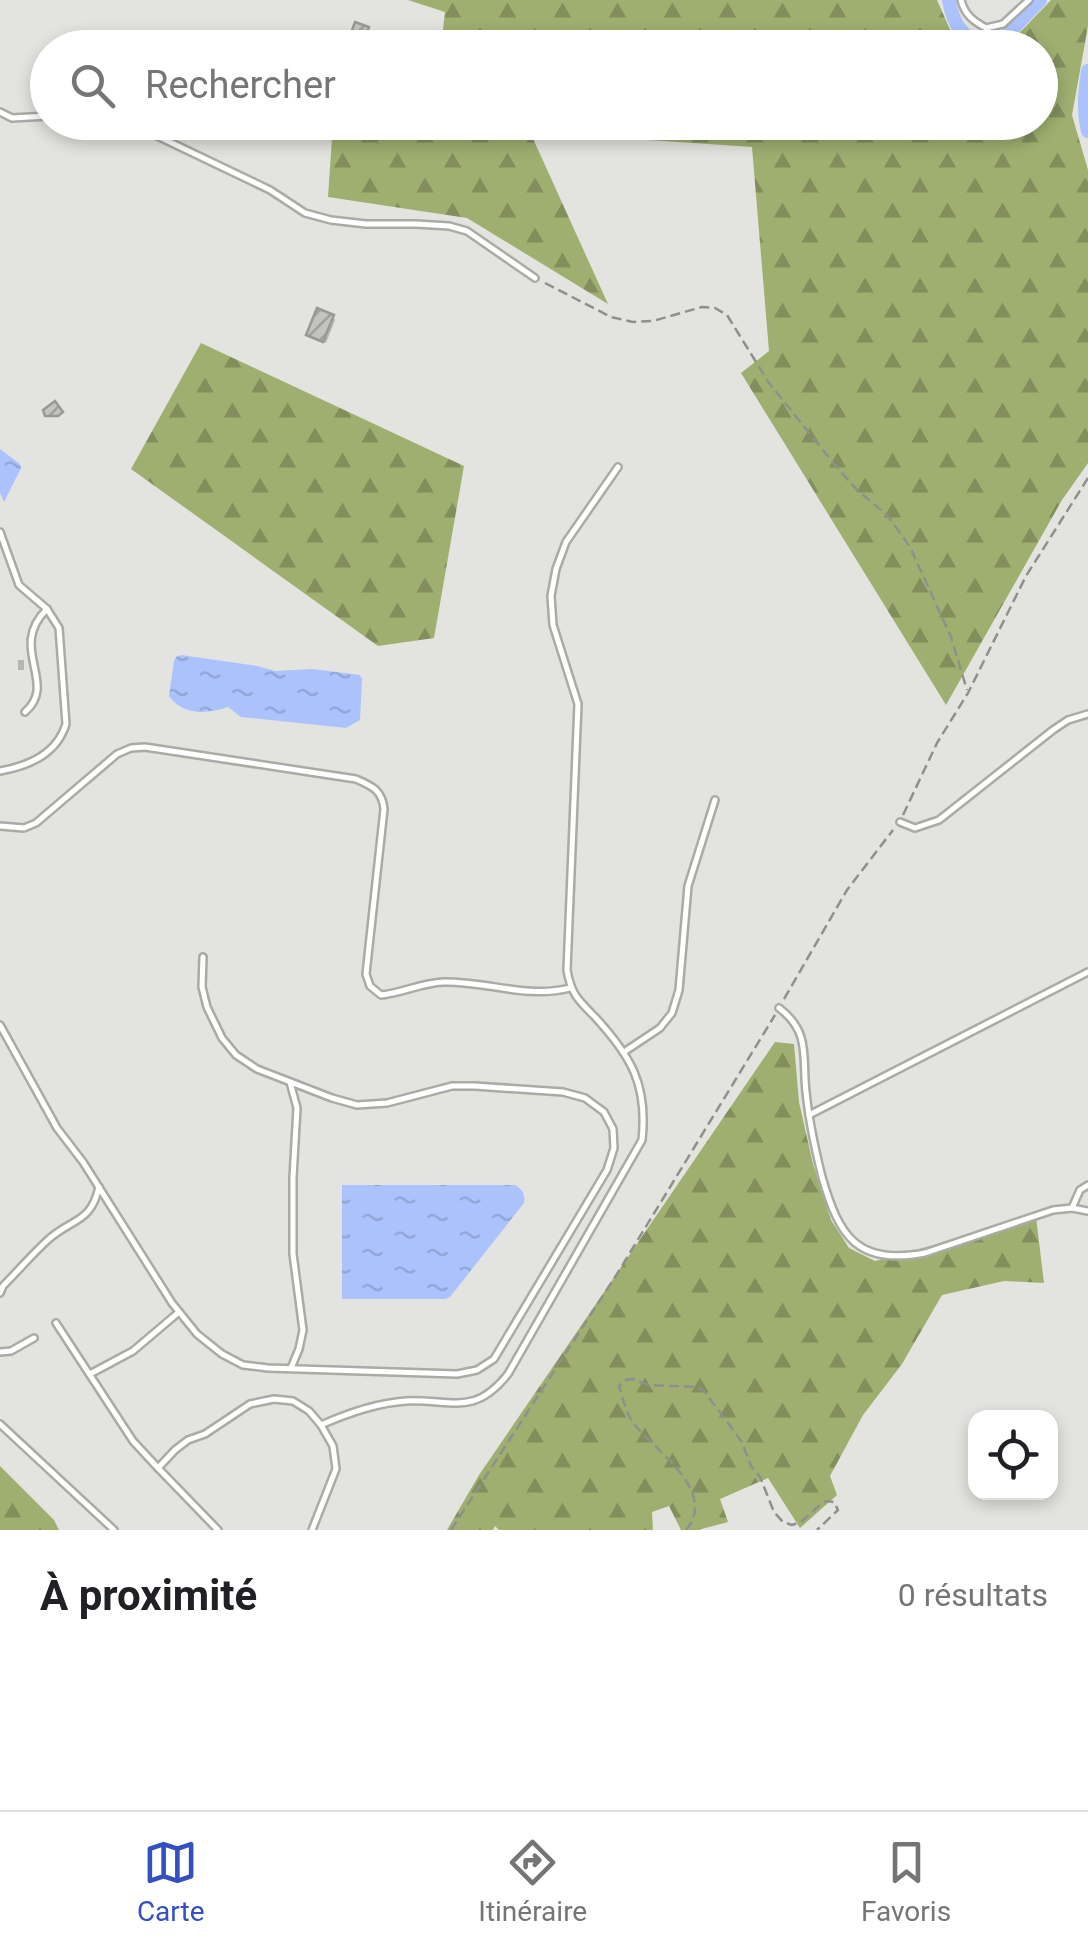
<!DOCTYPE html>
<html lang="fr">
<meta charset="utf-8">
<style>
body{margin:0;font-family:Roboto,sans-serif;background:#f6f6f6;color:#202124}
.controls{position:absolute;right:30px;bottom:30px;display:grid;overflow:hidden;border-radius:20px;box-shadow:0 5px 15px #0003}
.controls button{width:90px;height:90px;display:grid;place-items:center;padding:0;border:0;border-bottom:2px solid #e0e0e0;background:#fff;color:#202124;font:50px sans-serif}
.list{margin:0;padding:0;list-style:none}
h2{display:flex;justify-content:space-between;align-items:center;height:130px;margin:0;padding:0 40px;font-size:42px}
h2 small{font-size:32px;font-weight:400;color:#757577}
.icon{flex:none;width:55px;height:55px;fill:none;stroke:currentColor;stroke-width:2;stroke-linecap:round;stroke-linejoin:round}
.map{position:relative;flex:none;width:1088px;height:1530px;overflow:hidden}
.search{position:absolute;background:#fff;box-shadow:0 5px 15px #0003;left:30px;right:30px;top:30px;height:110px;display:flex;align-items:center;gap:25px;box-sizing:border-box;padding:0 35px;border-radius:55px;color:#757577;font-size:38px}
.sheet{height:280px;background:#fff}
nav{display:flex;justify-content:space-around;align-items:center;box-sizing:border-box;height:140px;border-top:2px solid #e0e0e0;background:#fff;font-size:28px;color:#757577}
nav a{display:grid;justify-items:center;gap:5px}
nav .on{color:#334fc0}
.map>svg:first-child{display:block}
.forest{fill:url(#forest-firs)}
.water{fill:url(#water-ripples)}
.shadow{fill:#0003}
.lines{fill:none;stroke-linecap:round;stroke-linejoin:round}
.canal{stroke:#abc2fd;stroke-width:14}
.building{fill:url(#building-hatch);stroke:#989994;stroke-width:2.5}
.lane-casing{stroke:#a9aba5;stroke-width:10}
.path{stroke:#8f908c;stroke-width:2.5;stroke-dasharray:10 5;stroke-linecap:butt}
.lane{stroke:#fff;stroke-width:5}
</style>
<div class="map">
<svg width="1088" height="1530" viewBox="0 0 1088 1530">
<defs>
<pattern id="forest-firs" width="22" height="20" patternUnits="userSpaceOnUse" patternTransform="scale(2.5)"><rect width="22" height="20" fill="#9eaf70"/><path d="M5 1l3.5 6h-7zM16 11l3.5 6h-7z" fill="#828f5d"/></pattern>
<pattern id="water-ripples" width="26" height="14" patternUnits="userSpaceOnUse" patternTransform="scale(2.5)"><rect width="26" height="14" fill="#abc2fd"/><path d="M2 4q2-2 4 0t4 0M15 11q2-2 4 0t4 0" fill="none" stroke="#94a7d9"/></pattern>
<pattern id="building-hatch" width="6" height="6" patternUnits="userSpaceOnUse" patternTransform="scale(2.5)"><rect width="6" height="6" fill="#c3c4bf"/><path d="M-1 1l2-2M0 6l6-6M5 7l2-2" fill="none" stroke="#9fa09c"/></pattern>
</defs>
<rect width="100%" height="100%" fill="#e3e4df"/>
<g class="forest">
<polygon points="408,0 937,0 955,41 966,47 441,47 445,12"/>
<polygon points="1051,0 1088,0 1088,26 1072,115 1088,170 1088,463 1062,500 946,705 741,373 769,351 752,147 530,132 608,304 467,218 328,197 333,123 1040,122 1040,48 1006,47"/>
<polygon points="201,343 464,466 434,638 378,646 131,469"/>
<polygon points="775,1042 794,1044 799,1102 813,1164 831,1220 849,1248 875,1261 1036,1217 1044,1283 1004,1281 942,1295 902,1364 863,1415 830,1476 837,1495 800,1528 768,1478 720,1499 728,1522 698,1530 681,1530 669,1506 652,1512 653,1530 499,1530 495,1526 493,1530 447,1530 479,1475"/>
<polygon points="0,1466 54,1520 59,1530 0,1530"/>
</g>
<g class="water">
<polygon points="0,449 20,464 21,468 4,502 0,493"/>
<path d="M181,655L257,666L275,671L313,669L360,675L362,679L360,720L346,728L241,717L228,707C207,714 183,716 169,696L174,661L176,657Z"/>
<path d="M342,1185H515C523,1190 525,1194 524,1203L450,1297L445,1299H342Z"/>
</g>
<g class="shadow">
<polygon points="333,317 335,320 326,343 311,336"/>
<rect x="18" y="660" width="6" height="10"/>
</g>
<g class="lines">
<g class="canal">
<path d="M949,0C953,24 962,37 984,47L1000,42L1040,0"/>
<path d="M1088,71C1085,91 1083,111 1088,131"/>
</g>
</g>
<g class="building">
<polygon points="355,22 369,27 365,39 351,33"/>
<polygon points="317,308 334,315 323,342 306,335"/>
<polygon points="55,401 63,412 58,416 45,416 43,410"/>
</g>
<g class="lines">
<g class="lane-casing">
<g id="lane">
<path d="M961,0C965,15 973,21 986,28L1003,24L1029,0"/>
<polyline points="0,112 12,118 48,116"/>
<polyline points="128,122 270,190 305,213 331,220 366,224 416,224 449,226 467,231 535,278"/>
<path d="M0,532L19,585L47,609L59,628L66,724C57,754 29,766 0,771"/>
<path d="M25,712C59,683 7,648 47,609"/>
<polyline points="900,822 915,828 939,820 1053,730 1068,720 1088,714"/>
<path d="M0,826L24,828L36,823L117,754L131,748L145,747L356,779C372,786 382,790 384,809L366,974L370,986L381,995C402,993 421,983 443,982C487,981 527,999 570,988"/>
<path d="M779,1008C811,1032 802,1057 806,1092C809,1121 815,1149 822,1177C839,1236 857,1266 925,1253L1053,1210L1072,1208L1088,1211"/>
<polyline points="0,1025 57,1128 83,1162 172,1303 197,1334 222,1354 243,1365 268,1368 457,1374 477,1370 494,1359 607,1170 614,1148 613,1129 604,1112 585,1098 563,1092 475,1086 452,1086 387,1103 357,1105 332,1098 257,1069 236,1055 222,1038 207,1007 202,987 203,957"/>
<polyline points="624,1052 660,1028 672,1013 679,990 688,886 715,800"/>
<polyline points="290,1082 297,1108 293,1177 293,1254 303,1330 299,1349 291,1368"/>
<polyline points="809,1115 1088,972"/>
<polyline points="1072,1208 1080,1190 1088,1185"/>
<path d="M0,1293L3,1286C19,1270 33,1253 50,1238C74,1218 91,1222 99,1187"/>
<polyline points="56,1323 133,1441 158,1468"/>
<polyline points="0,1352 11,1351 34,1338"/>
<polyline points="90,1374 133,1351 179,1312"/>
<polyline points="0,1424 114,1530"/>
<path d="M321,1425C348,1413 376,1403 406,1401C452,1399 474,1417 508,1374L642,1140C648,1085 631,1056 595,1017C578,1000 571,994 567,970L578,704L553,625L551,596L556,569L566,542L618,467"/>
<polyline points="218,1530 158,1468 175,1450 188,1440 205,1434 250,1404 274,1399 293,1401 309,1411 321,1425 333,1446 336,1469 312,1530"/>
</g>
</g>
<g class="path">
<polyline points="545,283 611,317 633,322 653,321 702,307 715,308 727,315 769,383 835,465 856,489 888,516 910,547 951,637 967,690"/>
<polyline points="903,815 937,743 968,693 1026,576 1088,478"/>
<polyline points="784,999 847,890 893,830"/>
<polyline points="451,1530 617,1274 775,1015"/>
<path d="M686,1530C719,1491 653,1449 634,1424C626,1414 623,1398 619,1386L625,1380L633,1379L648,1385L697,1387L704,1391L742,1442L751,1466L760,1477L774,1512L783,1522L792,1525L801,1522L820,1505L826,1501L834,1502L838,1510L817,1530"/>
</g>
<use href="#lane" class="lane"/>
</g>
</svg>
<div class="controls">
<button><svg class="icon" aria-label="locate" viewBox="0 0 24 24"><circle cx="12" cy="12" r="6"/><path d="M12 2v4M12 18v4M2 12h4M18 12h4"/></svg></button>
</div>
<div class="search"><svg class="icon" aria-label="search" viewBox="0 0 24 24"><circle cx="10" cy="10" r="6"/><path d="M15 15l6 6"/></svg>Rechercher</div>
</div>
<section class="sheet">
<h2>À proximité<small>0 résultats</small></h2>
<ul class="list">
</ul>
</section>
<nav>
<a class="on"><svg class="icon" aria-label="map" viewBox="0 0 24 24"><path d="M3 6l6-2 6 2 6-2v14l-6 2-6-2-6 2zM9 4v14M15 6v14"/></svg>Carte</a>
<a><svg class="icon" aria-label="directions" viewBox="0 0 24 24"><path d="M12 3l9 9-9 9-9-9zM9 14v-3h6M13 9l2 2-2 2"/></svg>Itinéraire</a>
<a><svg class="icon" aria-label="saved" viewBox="0 0 24 24"><path d="M7 4h10v16l-5-4-5 4z"/></svg>Favoris</a>
</nav>
